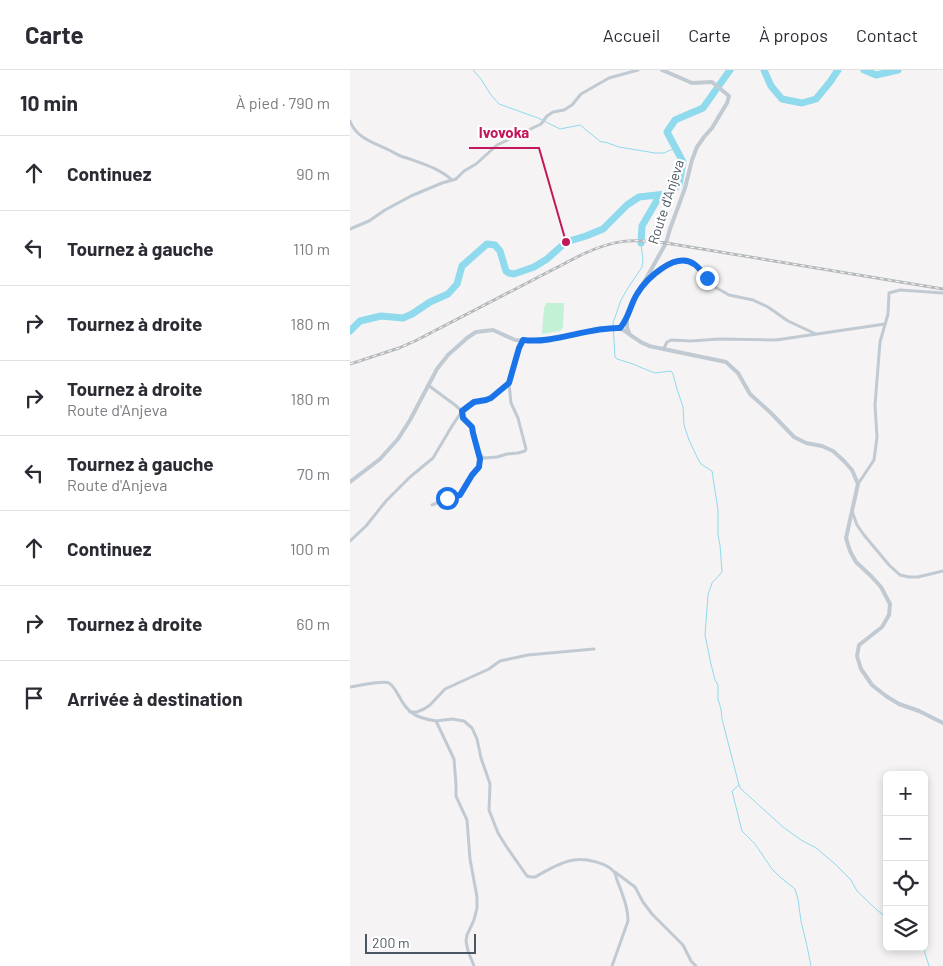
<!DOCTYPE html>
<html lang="fr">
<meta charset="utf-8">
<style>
body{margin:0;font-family:Barlow,sans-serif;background:#f2f2f3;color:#2b2b33}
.controls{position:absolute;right:15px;bottom:15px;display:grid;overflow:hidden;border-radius:8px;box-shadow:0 2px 8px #0003}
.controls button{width:45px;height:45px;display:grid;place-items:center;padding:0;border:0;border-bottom:1px solid #e1e1e2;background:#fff;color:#2b2b33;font:25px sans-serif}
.scale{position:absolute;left:15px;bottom:12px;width:111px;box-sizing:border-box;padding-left:5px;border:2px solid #4a5661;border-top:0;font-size:14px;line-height:18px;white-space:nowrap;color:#4a5661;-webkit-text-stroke:4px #fff;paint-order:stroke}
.stop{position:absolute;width:15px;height:15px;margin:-11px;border:4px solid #1a73e8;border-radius:50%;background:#fff}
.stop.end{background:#1a73e8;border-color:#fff;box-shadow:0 1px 5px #0008}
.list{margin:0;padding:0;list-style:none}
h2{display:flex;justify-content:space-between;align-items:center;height:65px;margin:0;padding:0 20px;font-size:21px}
h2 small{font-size:16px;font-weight:400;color:#7c7c81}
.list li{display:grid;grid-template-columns:32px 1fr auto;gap:15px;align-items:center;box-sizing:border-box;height:75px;padding:0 20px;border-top:1px solid #e1e1e2}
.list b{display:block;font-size:19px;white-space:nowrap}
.list p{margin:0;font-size:16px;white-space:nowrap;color:#7c7c81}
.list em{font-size:16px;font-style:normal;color:#7c7c81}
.icon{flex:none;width:28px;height:28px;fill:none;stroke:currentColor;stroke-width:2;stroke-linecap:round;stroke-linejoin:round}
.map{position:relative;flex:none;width:593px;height:896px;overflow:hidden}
header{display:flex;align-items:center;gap:30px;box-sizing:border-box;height:70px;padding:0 25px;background:#fff;border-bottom:1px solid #e1e1e2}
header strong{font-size:24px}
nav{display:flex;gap:28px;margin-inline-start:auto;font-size:18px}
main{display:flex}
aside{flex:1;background:#fff}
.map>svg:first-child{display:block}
.green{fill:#c3f1d5}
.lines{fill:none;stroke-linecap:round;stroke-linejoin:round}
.stream{stroke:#90daee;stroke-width:1}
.river{stroke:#90daee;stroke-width:7}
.minor{stroke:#c1cad2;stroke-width:3}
.tertiary{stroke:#c1cad2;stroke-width:4}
.rail-casing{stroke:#b5b8bd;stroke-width:3}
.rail{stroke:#fff;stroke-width:1;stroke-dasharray:4;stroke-linecap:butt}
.route{stroke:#1a73e8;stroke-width:6}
.labels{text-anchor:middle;stroke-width:4.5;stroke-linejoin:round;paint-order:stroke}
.street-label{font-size:14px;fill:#4a5661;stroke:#fff}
.leader{fill:none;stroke:#c2185b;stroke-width:2}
.callout-dot{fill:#c2185b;stroke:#fff;stroke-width:2}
.callout-label{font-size:15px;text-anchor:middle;font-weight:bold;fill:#c2185b;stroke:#fff;stroke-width:4.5;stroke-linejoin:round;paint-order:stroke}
</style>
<header>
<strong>Carte</strong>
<nav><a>Accueil</a><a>Carte</a><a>À propos</a><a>Contact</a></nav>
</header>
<main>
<aside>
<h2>10 min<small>À pied · 790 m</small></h2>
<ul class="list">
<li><svg class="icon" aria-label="ahead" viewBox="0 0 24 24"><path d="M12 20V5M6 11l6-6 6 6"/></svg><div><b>Continuez</b></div><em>90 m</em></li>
<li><svg class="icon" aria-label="left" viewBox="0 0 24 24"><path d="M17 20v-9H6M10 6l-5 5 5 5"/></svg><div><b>Tournez à gauche</b></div><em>110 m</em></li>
<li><svg class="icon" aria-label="right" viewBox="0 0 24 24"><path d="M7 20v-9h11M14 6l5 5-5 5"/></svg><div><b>Tournez à droite</b></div><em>180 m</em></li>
<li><svg class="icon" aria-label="right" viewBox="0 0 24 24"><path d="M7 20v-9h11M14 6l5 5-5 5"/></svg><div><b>Tournez à droite</b><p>Route d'Anjeva</p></div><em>180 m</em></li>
<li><svg class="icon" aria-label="left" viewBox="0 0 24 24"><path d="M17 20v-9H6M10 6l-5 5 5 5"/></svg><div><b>Tournez à gauche</b><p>Route d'Anjeva</p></div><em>70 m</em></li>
<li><svg class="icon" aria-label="ahead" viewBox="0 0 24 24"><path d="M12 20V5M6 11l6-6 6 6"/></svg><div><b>Continuez</b></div><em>100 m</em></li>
<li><svg class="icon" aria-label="right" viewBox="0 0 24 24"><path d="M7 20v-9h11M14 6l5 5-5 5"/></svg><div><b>Tournez à droite</b></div><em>60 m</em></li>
<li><svg class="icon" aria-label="arrive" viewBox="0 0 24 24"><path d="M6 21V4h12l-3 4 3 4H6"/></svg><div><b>Arrivée à destination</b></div></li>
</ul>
</aside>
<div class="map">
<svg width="593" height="896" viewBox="0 0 593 896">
<rect width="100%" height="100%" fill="#f5f3f3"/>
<polygon class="green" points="196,233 214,233 213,257 210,261 192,264 194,238"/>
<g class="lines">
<g class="stream">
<polyline points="123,0 131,9 141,25 149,34 188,48 210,59 230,55 251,72 255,72 269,77 305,83 314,83 325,78"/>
<polyline points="291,173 293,191 292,197 278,218 271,230 263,253 265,287 267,289 283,294 297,300 305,303 321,301 323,304 327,319 333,337 334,355 339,370 347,387 351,394 362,401 368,440 368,465 370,475 372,502 362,513 358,525 355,565 361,594 365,610 368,615 368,629 371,639 372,649 389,715 391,719 433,757 451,770 466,778 484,793 501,810 507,821 527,840 537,848"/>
<polyline points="389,715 382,721 392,761 405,774 422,799 430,807 445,819 448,829 451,851 457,876 461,896"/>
<polyline points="573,877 579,896"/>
</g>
<g class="river">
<polyline points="414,0 421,16 432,29 452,33 466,29 480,12 488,0"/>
<polyline points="514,0 526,5 548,0"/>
<polyline points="291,173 292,156 306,132 308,125"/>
<polyline points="0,261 10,251 31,246 53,248 62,244 80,232 98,224 107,214 112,196 137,174 145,175 150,181 156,201 159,203 164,204 184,197 197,189 216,172 236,166 253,159 277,135 289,127 316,124 329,115 333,92 317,62 325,50 353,38 380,0"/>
</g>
<g class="minor">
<path d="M0,51C6,68 24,73 39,80C45,83 50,87 57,88C73,94 89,98 102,110"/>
<polyline points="0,159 19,151 35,140 61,126 92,113 106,109 114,101 126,94 147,75 191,54 197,46 203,42 214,40 222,35 231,24 259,8 288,0"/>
<polyline points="292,218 301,207 314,196 332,190 338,191 343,194 365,217 379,225 403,230 418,237 438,251 466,264"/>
<polyline points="314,278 317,272 321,270 341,271 369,269 426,270 535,254"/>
<polyline points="78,315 105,335 112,341 113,348 122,357 123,363 130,389 129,397 122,405 110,425 108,426 104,426 82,435"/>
<polyline points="129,384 134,388 147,387 157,384 168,383 175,381 176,379 168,348 161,333 159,313"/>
<polyline points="508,414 524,390 527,367 525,335 530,272 538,244 539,223 550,220 593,223"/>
<polyline points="502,441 507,455 514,465 539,495 550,505 559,507 568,507 593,501"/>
<polyline points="0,471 16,456 36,431 60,407 83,388 102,356 112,341 124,332 136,330 141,328 159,313 169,278 173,270"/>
<path d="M0,617C8,616 33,610 39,613C44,616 46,622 49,626C58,644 67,648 86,651L104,689L106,715V726L117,750L120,789L127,827V838L124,850L117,865L116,871L118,881L124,896"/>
<polyline points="60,642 67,642 74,639 80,635 95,619 139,599 150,591 178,585 244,579"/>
<path d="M86,651L102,649L114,651L122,658L127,669L131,688L138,708L140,714L139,740L148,763L156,776L177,806L181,807H185C196,801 212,791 224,790C235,788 258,793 264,802C266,804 266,807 267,810C272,823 278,837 278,851L262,896"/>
<polyline points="265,802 285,817 293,832 302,844 333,875 341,891 346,896"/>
</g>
<g class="tertiary">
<polyline points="277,248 277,257 279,263"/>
<polyline points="269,258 274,253 288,223 316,173 320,159 335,118 342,90 347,77 354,67 362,58 377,33 379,26 362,12 342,13 312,0"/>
<path d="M0,412L30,389L48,369L60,350L87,299L98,285L117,268L126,262L143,260L165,270L183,271L261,258C275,257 277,264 288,270C291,273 296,274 299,276L376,292L388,303L400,324L421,343L444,367L456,373L472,376L483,381L494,391L502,400L508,414L496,468L500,481L506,492L521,506L531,517L540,534L539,545L532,557L509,575L507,586L511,599L522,615L536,626L549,634L569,641L593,653"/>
</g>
<g class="rail-casing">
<path id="rail" d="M0,294L49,278L65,271L233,184C266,169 281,169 316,173L593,219"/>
</g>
<use href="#rail" class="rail"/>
</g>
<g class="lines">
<path class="route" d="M97,428L110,425L122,405L129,397L130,389L123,363L122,357L113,348L112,341L124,332L136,330L141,328L159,313L169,278L173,270C205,274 237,257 270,258C279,248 280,235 287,224C296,209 325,181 344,194C349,197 353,204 357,208"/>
</g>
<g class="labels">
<g class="street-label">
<text transform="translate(316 132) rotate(-72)" y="5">Route d'Anjeva</text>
</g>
</g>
<path class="leader" d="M216 172L189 78H119"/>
<circle class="callout-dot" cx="216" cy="172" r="5"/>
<g class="callout-label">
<text x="154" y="68">Ivovoka</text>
</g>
</svg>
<div class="controls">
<button>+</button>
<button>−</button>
<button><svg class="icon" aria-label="locate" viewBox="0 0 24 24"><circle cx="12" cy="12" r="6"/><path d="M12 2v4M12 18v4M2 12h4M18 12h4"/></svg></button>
<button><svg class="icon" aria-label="layers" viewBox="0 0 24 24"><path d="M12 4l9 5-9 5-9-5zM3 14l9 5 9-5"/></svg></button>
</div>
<div class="scale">200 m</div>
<div class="stop" style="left:97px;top:428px"></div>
<div class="stop end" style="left:357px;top:208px"></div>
</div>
</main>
